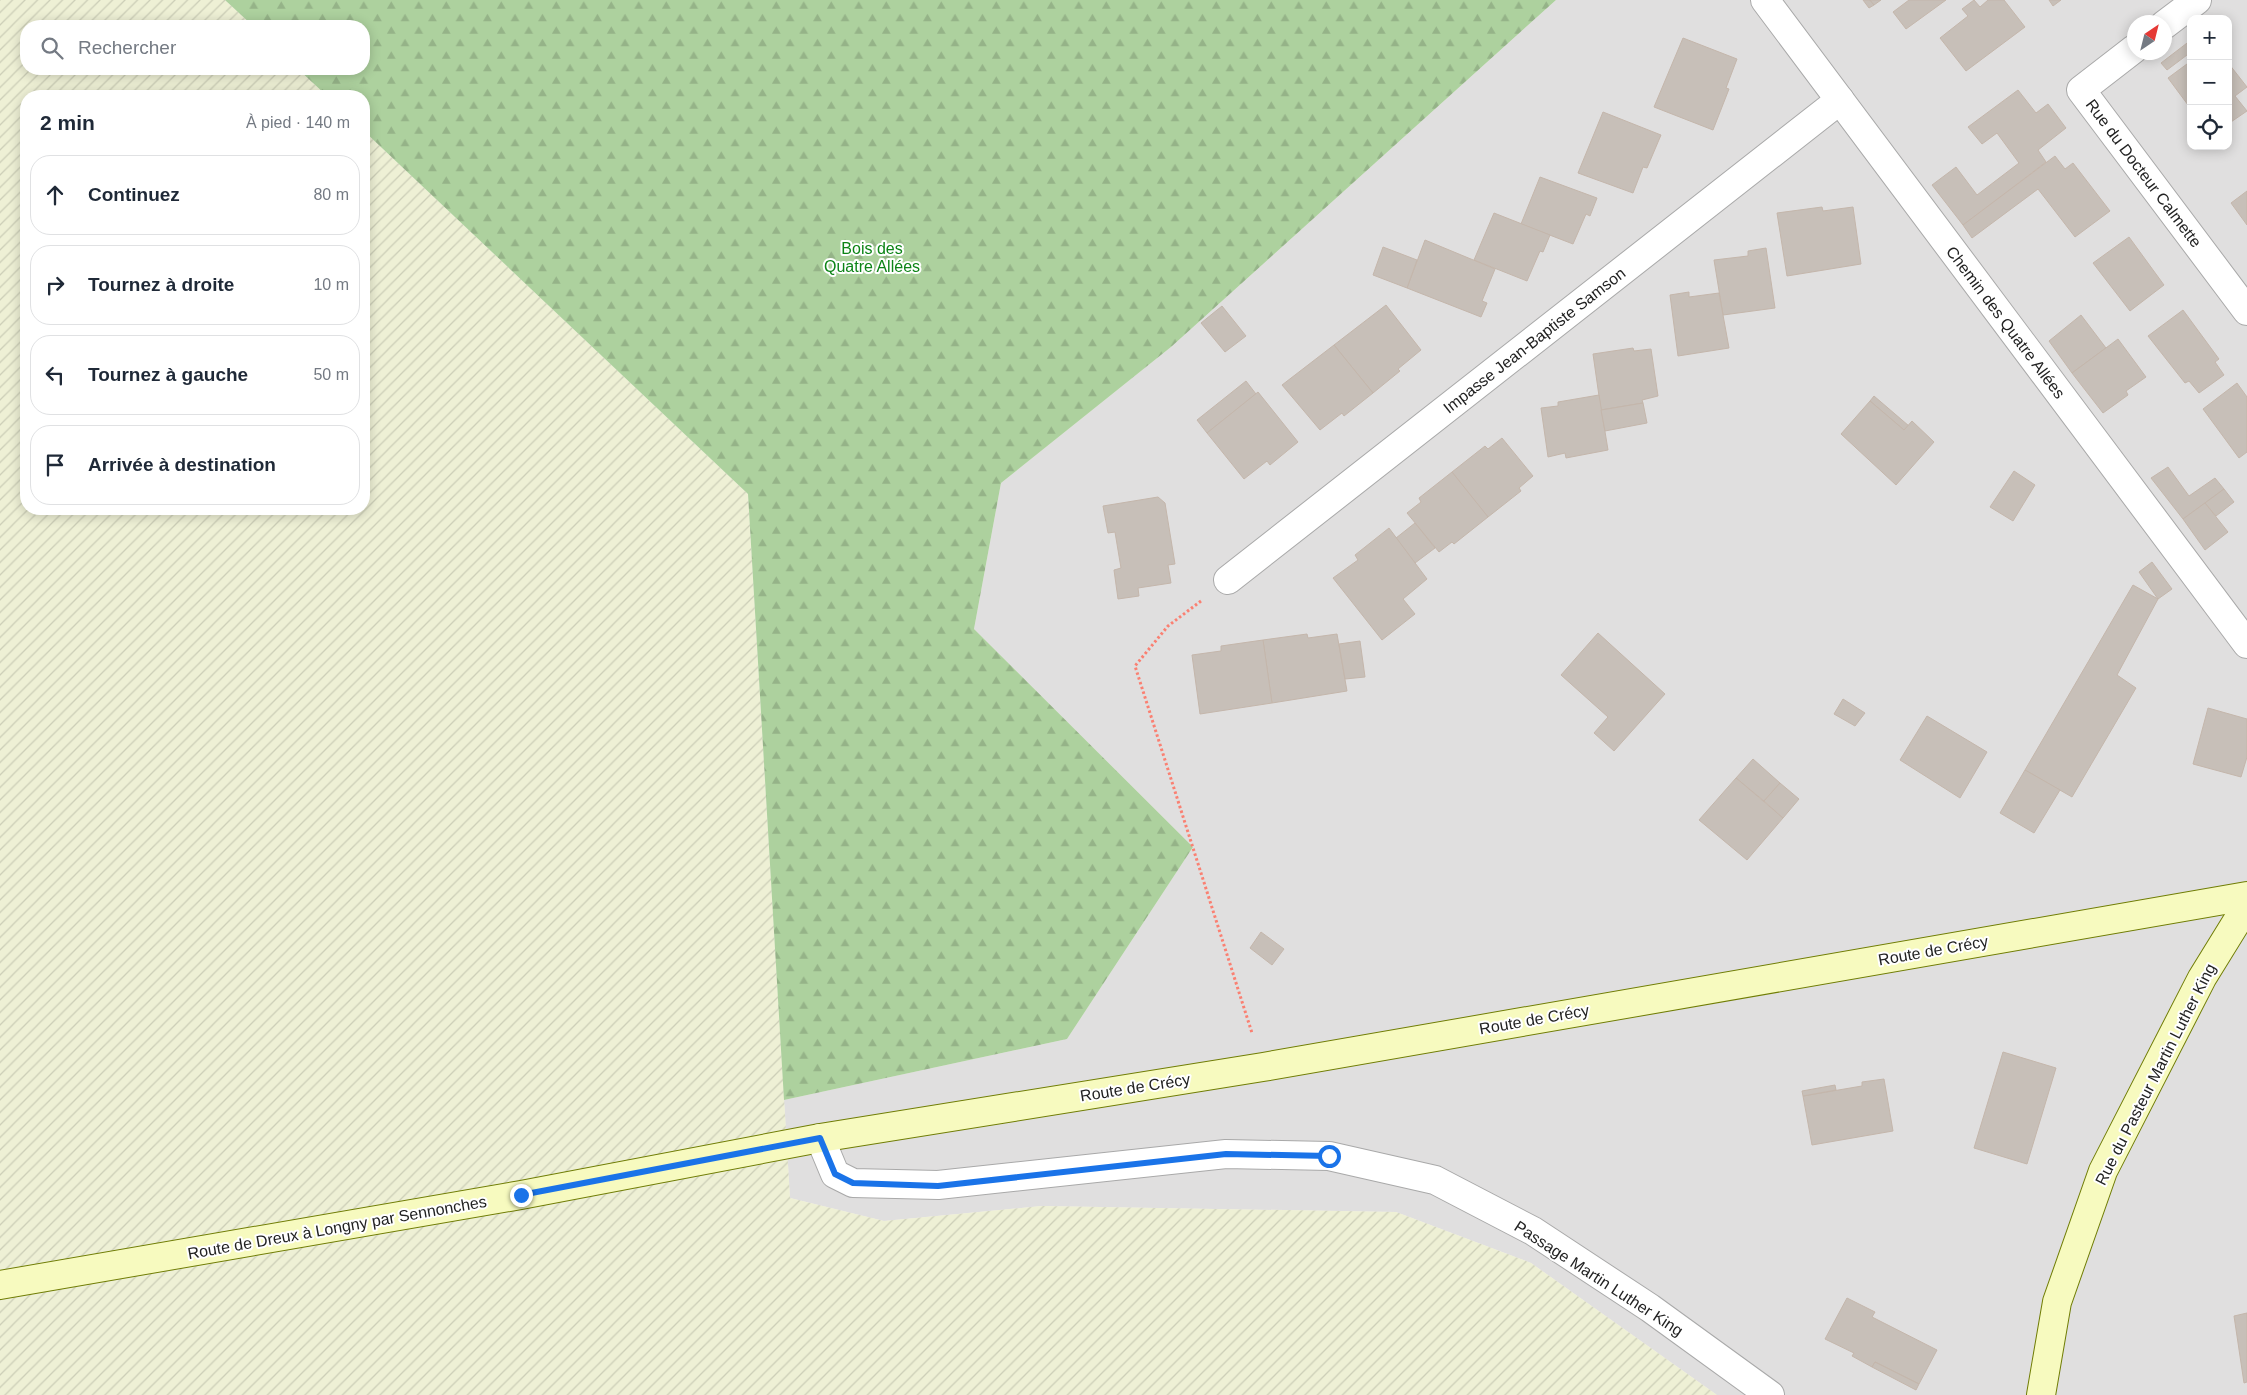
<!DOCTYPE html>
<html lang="fr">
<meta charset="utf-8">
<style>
body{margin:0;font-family:Helvetica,sans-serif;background:#f2f2f3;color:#1f2937}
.controls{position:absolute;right:15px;top:15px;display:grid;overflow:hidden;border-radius:10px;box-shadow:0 2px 12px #0003}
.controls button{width:45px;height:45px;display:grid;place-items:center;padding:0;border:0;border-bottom:1px solid #e0e1e3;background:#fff;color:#1f2937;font:25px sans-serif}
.compass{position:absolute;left:2127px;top:15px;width:45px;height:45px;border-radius:50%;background:#fff;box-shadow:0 2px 12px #0003;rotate:35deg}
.stop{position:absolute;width:15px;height:15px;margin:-11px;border:4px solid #1a73e8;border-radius:50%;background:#fff}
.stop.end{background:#1a73e8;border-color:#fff;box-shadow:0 1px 5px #0008}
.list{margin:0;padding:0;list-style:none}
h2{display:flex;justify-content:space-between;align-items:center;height:65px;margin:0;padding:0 20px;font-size:21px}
h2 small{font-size:16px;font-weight:400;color:#747a83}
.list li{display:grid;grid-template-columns:32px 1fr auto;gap:15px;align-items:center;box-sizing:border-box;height:80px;margin:0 10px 10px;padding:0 10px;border:1px solid #e0e1e3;border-radius:20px}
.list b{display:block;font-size:19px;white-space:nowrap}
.list em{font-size:16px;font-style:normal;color:#747a83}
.icon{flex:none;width:28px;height:28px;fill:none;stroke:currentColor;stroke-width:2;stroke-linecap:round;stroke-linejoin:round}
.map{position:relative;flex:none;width:2247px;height:1395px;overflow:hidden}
.search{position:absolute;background:#fff;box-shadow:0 2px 12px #0003;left:20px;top:20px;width:350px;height:55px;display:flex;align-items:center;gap:12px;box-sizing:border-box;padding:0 18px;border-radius:20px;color:#747a83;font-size:19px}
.panel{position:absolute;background:#fff;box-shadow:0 2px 12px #0003;left:20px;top:90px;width:350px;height:425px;border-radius:20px}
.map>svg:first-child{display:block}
.residential{fill:#e0dfdf;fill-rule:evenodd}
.farmland{fill:url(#farmland-furrows)}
.forest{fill:url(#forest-firs)}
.building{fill:#c7bfb8;stroke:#c4b6ab}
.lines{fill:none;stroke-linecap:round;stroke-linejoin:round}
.street-casing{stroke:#a9a9a9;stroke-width:30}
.secondary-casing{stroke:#707d05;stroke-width:30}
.path{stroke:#fa8072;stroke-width:3;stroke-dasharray:2.5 2.5;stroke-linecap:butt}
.street{stroke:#fff;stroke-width:28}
.secondary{stroke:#f7fabf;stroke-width:28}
.route{stroke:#1a73e8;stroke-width:6}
.labels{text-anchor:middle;stroke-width:4;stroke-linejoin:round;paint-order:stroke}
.street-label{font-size:16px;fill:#222;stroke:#fff}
.park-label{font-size:16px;fill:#0c8416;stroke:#fff}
</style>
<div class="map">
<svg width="2247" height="1395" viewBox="0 0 2247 1395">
<defs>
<pattern id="farmland-furrows" width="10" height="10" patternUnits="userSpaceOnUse" patternTransform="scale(1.25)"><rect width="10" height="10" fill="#eef0d5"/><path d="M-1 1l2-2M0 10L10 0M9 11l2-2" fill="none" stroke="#ccceb7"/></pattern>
<pattern id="forest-firs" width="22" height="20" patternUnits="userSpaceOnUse" patternTransform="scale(1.25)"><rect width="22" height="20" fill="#add19e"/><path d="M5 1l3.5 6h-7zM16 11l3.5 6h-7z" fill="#95b388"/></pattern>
</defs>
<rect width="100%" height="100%" fill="#f2efe9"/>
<path class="residential" d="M1556,0H2247V1395H1717L1531,1263L1396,1212L1042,1206L884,1221L790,1198L784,1100L1067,1039L1193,847L974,629L1001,483L1171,347ZM2191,19H2228V146H2191ZM2134,22H2164V52H2134Z"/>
<polygon class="farmland" points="0,0 225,0 253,26 26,26 26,69 298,69 327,96 26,96 26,509 364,509 364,131 748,494 790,1198 884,1221 1042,1206 1396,1212 1531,1263 1717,1395 0,1395"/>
<polygon class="forest" points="225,0 1556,0 1171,347 1001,483 974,629 1193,847 1067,1039 784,1100 748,494 364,131 364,96 327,96 298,69 364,69 364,26 253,26"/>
<g class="building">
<polygon points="1863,0 1870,0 1874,5 1869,8"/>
<polygon points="1870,0 1881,0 1874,5"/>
<polygon points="1909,0 1946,0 1906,29 1893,12"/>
<polygon points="1974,0 1980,7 1988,0 2004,0 2025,27 1966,71 1940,38 1968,16 1962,9"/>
<polygon points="2049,0 2061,0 2053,6"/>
<polygon points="1683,38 1737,59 1726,88 1729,89 1713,130 1654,107"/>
<polygon points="2191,40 2191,52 2167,70 2161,63"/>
<polygon points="2191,61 2191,109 2168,78"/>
<polygon points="2229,64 2247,87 2235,96 2247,111 2228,124"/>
<polygon points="2018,90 2036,113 2048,104 2066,128 2038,150 2046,162 1963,225 1932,185 1956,167 1977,195 2019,163 1997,133 1982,144 1968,127"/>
<polygon points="1603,112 1661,135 1647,168 1643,167 1633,193 1578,173"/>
<polygon points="2055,156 2065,169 2073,163 2110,211 2075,237 2038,189 1972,238 1963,225"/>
<polygon points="1540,177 1597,198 1590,216 1586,214 1573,244 1521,224"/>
<polygon points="2247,191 2247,225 2231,203"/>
<polygon points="1822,207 1823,211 1853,207 1861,264 1787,276 1777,213"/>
<polygon points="1494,213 1550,235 1543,252 1540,251 1527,281 1474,260"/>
<polygon points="2129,237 2164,285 2130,311 2093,263"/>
<polygon points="1425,240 1495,269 1482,301 1487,303 1481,317 1407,288"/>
<polygon points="1383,247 1417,260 1407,288 1373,275"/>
<polygon points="1766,248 1775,308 1723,315 1714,260 1748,256 1748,251"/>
<polygon points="1689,292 1689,297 1719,293 1729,348 1678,356 1670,295"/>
<polygon points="1386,305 1421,350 1398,369 1400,371 1373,393 1334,345"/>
<polygon points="1222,306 1246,336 1225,352 1201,323"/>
<polygon points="2183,310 2219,359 2215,362 2224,375 2199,393 2189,381 2185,383 2148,336"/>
<polygon points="2081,315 2106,348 2072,373 2049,341"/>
<polygon points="2118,339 2146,377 2126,391 2128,395 2103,413 2072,373"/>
<polygon points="1334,345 1373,393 1344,416 1342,413 1320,430 1282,385"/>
<polygon points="1633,348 1634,351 1651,349 1658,396 1642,400 1643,403 1601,410 1593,354"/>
<polygon points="1246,381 1256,394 1207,433 1197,420"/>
<polygon points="2237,383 2247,397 2247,452 2239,458 2203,409"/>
<polygon points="1258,392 1298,442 1270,465 1267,461 1244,479 1207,433"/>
<polygon points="1599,395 1608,450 1566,458 1565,453 1548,457 1541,408 1558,406 1558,402"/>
<polygon points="1874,396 1909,426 1904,430 1870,401"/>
<polygon points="1870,401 1904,430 1912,421 1934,442 1896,485 1841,434"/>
<polygon points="1643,403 1647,423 1605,431 1601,410"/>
<polygon points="1502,438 1533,476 1519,488 1521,491 1488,517 1452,472 1485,446 1488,449"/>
<polygon points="2168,467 2189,496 2215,478 2224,489 2183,519 2151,478"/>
<polygon points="2014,471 2035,485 2013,521 1990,507"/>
<polygon points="1452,472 1488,517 1454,544 1452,542 1439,552 1407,513 1421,502 1419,498"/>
<polygon points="2224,489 2234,502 2216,516 2205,503"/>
<polygon points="1158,497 1165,503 1175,564 1168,565 1171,583 1138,588 1139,596 1118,599 1114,570 1121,568 1115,532 1108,533 1103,506"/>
<polygon points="2205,503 2228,532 2205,550 2183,519"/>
<polygon points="1415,523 1435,548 1415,563 1396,538"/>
<polygon points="1389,528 1427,579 1403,599 1415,614 1382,640 1333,578 1358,560 1355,555"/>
<polygon points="2152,562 2172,589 2158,599 2139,572"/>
<polygon points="2133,585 2158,599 2117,675 2136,688 2072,797 2025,770"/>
<polygon points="1598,633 1665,694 1614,751 1594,733 1608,717 1561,675"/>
<polygon points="1307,634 1308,638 1337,634 1347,691 1272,703 1263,640"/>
<polygon points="1263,640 1272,703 1200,714 1192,655 1221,651 1221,646"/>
<polygon points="1360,641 1365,677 1345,679 1339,644"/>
<polygon points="1843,699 1865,713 1855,726 1834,714"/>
<polygon points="2208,708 2247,719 2247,757 2241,777 2193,764"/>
<polygon points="1927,716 1987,752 1960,798 1900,760"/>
<polygon points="1753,759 1780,783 1764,801 1736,778"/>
<polygon points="2025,770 2060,790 2034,833 2000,813"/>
<polygon points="1736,778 1783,818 1747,860 1699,820"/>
<polygon points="1780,783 1799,799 1783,818 1764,801"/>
<polygon points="1261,932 1284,949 1272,965 1250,948"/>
<polygon points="2003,1052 2056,1068 2027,1164 1974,1148"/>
<polygon points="1884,1079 1893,1131 1812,1145 1803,1096 1862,1086 1862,1082"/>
<polygon points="1835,1085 1836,1090 1803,1096 1802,1091"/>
<polygon points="1847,1298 1875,1312 1872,1317 1937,1350 1919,1384 1875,1362 1872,1367 1852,1356 1854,1353 1825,1339"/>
<polygon points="2247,1313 2247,1382 2244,1383 2234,1316"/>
<polygon points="1875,1362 1919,1384 1916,1390 1872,1367"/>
</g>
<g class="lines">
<g class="street-casing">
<g id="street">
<polyline points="1765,0 2247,644"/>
<polyline points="2164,25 2197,0"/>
<polyline points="2134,49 2081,90 2247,311"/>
<polyline points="1228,580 1840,100"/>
<polyline points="820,1138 835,1174 853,1183 938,1185 1226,1154 1329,1156 1435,1180 1533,1231 1650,1308 1770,1395"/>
</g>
</g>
<g class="secondary-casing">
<g id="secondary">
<polyline points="0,1285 521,1195 820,1138 1263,1067 2247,896"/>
<polyline points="2041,1395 2057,1302 2103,1171 2202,978 2247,905"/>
</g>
</g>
<polyline class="path" points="1201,601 1168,626 1135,666 1252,1033"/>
<use href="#street" class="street"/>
<use href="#secondary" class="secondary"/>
</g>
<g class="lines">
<polyline class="route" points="521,1195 820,1138 835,1174 853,1183 938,1186 1226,1154 1329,1156"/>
</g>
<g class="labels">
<g class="street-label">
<text transform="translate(2144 173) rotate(53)" y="6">Rue du Docteur Calmette</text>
<text transform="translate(2006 322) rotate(53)" y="6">Chemin des Quatre Allées</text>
<text transform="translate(1534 340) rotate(-38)" y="6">Impasse Jean-Baptiste Samson</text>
<text transform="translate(1933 950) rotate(-10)" y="6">Route de Crécy</text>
<text transform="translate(1534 1019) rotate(-10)" y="6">Route de Crécy</text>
<text transform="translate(2155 1074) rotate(-63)" y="6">Rue du Pasteur Martin Luther King</text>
<text transform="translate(1135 1087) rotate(-9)" y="6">Route de Crécy</text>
<text transform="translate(337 1227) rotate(-10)" y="6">Route de Dreux à Longny par Sennonches</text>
<text transform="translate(1599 1278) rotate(33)" y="6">Passage Martin Luther King</text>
</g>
<g class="park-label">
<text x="872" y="254">Bois des<tspan x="872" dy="18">Quatre Allées</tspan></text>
</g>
</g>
</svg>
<div class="controls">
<button>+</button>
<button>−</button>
<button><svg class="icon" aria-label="locate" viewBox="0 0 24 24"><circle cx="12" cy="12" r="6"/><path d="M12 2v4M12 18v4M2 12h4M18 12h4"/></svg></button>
</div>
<svg class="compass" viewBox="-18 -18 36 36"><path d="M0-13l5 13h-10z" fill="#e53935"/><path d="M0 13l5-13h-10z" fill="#747a83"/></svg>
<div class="stop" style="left:1329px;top:1156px"></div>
<div class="stop end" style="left:521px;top:1195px"></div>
<div class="search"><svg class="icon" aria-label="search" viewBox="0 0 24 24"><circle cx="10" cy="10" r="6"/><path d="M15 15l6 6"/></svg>Rechercher</div>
<section class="panel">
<h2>2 min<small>À pied · 140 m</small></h2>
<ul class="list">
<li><svg class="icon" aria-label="ahead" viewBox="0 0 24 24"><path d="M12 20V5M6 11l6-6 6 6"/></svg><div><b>Continuez</b></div><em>80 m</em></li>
<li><svg class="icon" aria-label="right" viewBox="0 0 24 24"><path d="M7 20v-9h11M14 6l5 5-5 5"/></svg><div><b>Tournez à droite</b></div><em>10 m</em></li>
<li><svg class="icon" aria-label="left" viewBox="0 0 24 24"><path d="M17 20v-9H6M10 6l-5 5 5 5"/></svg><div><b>Tournez à gauche</b></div><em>50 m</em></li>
<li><svg class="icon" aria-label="arrive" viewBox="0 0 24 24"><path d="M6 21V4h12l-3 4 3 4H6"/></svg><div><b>Arrivée à destination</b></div></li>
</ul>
</section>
</div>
